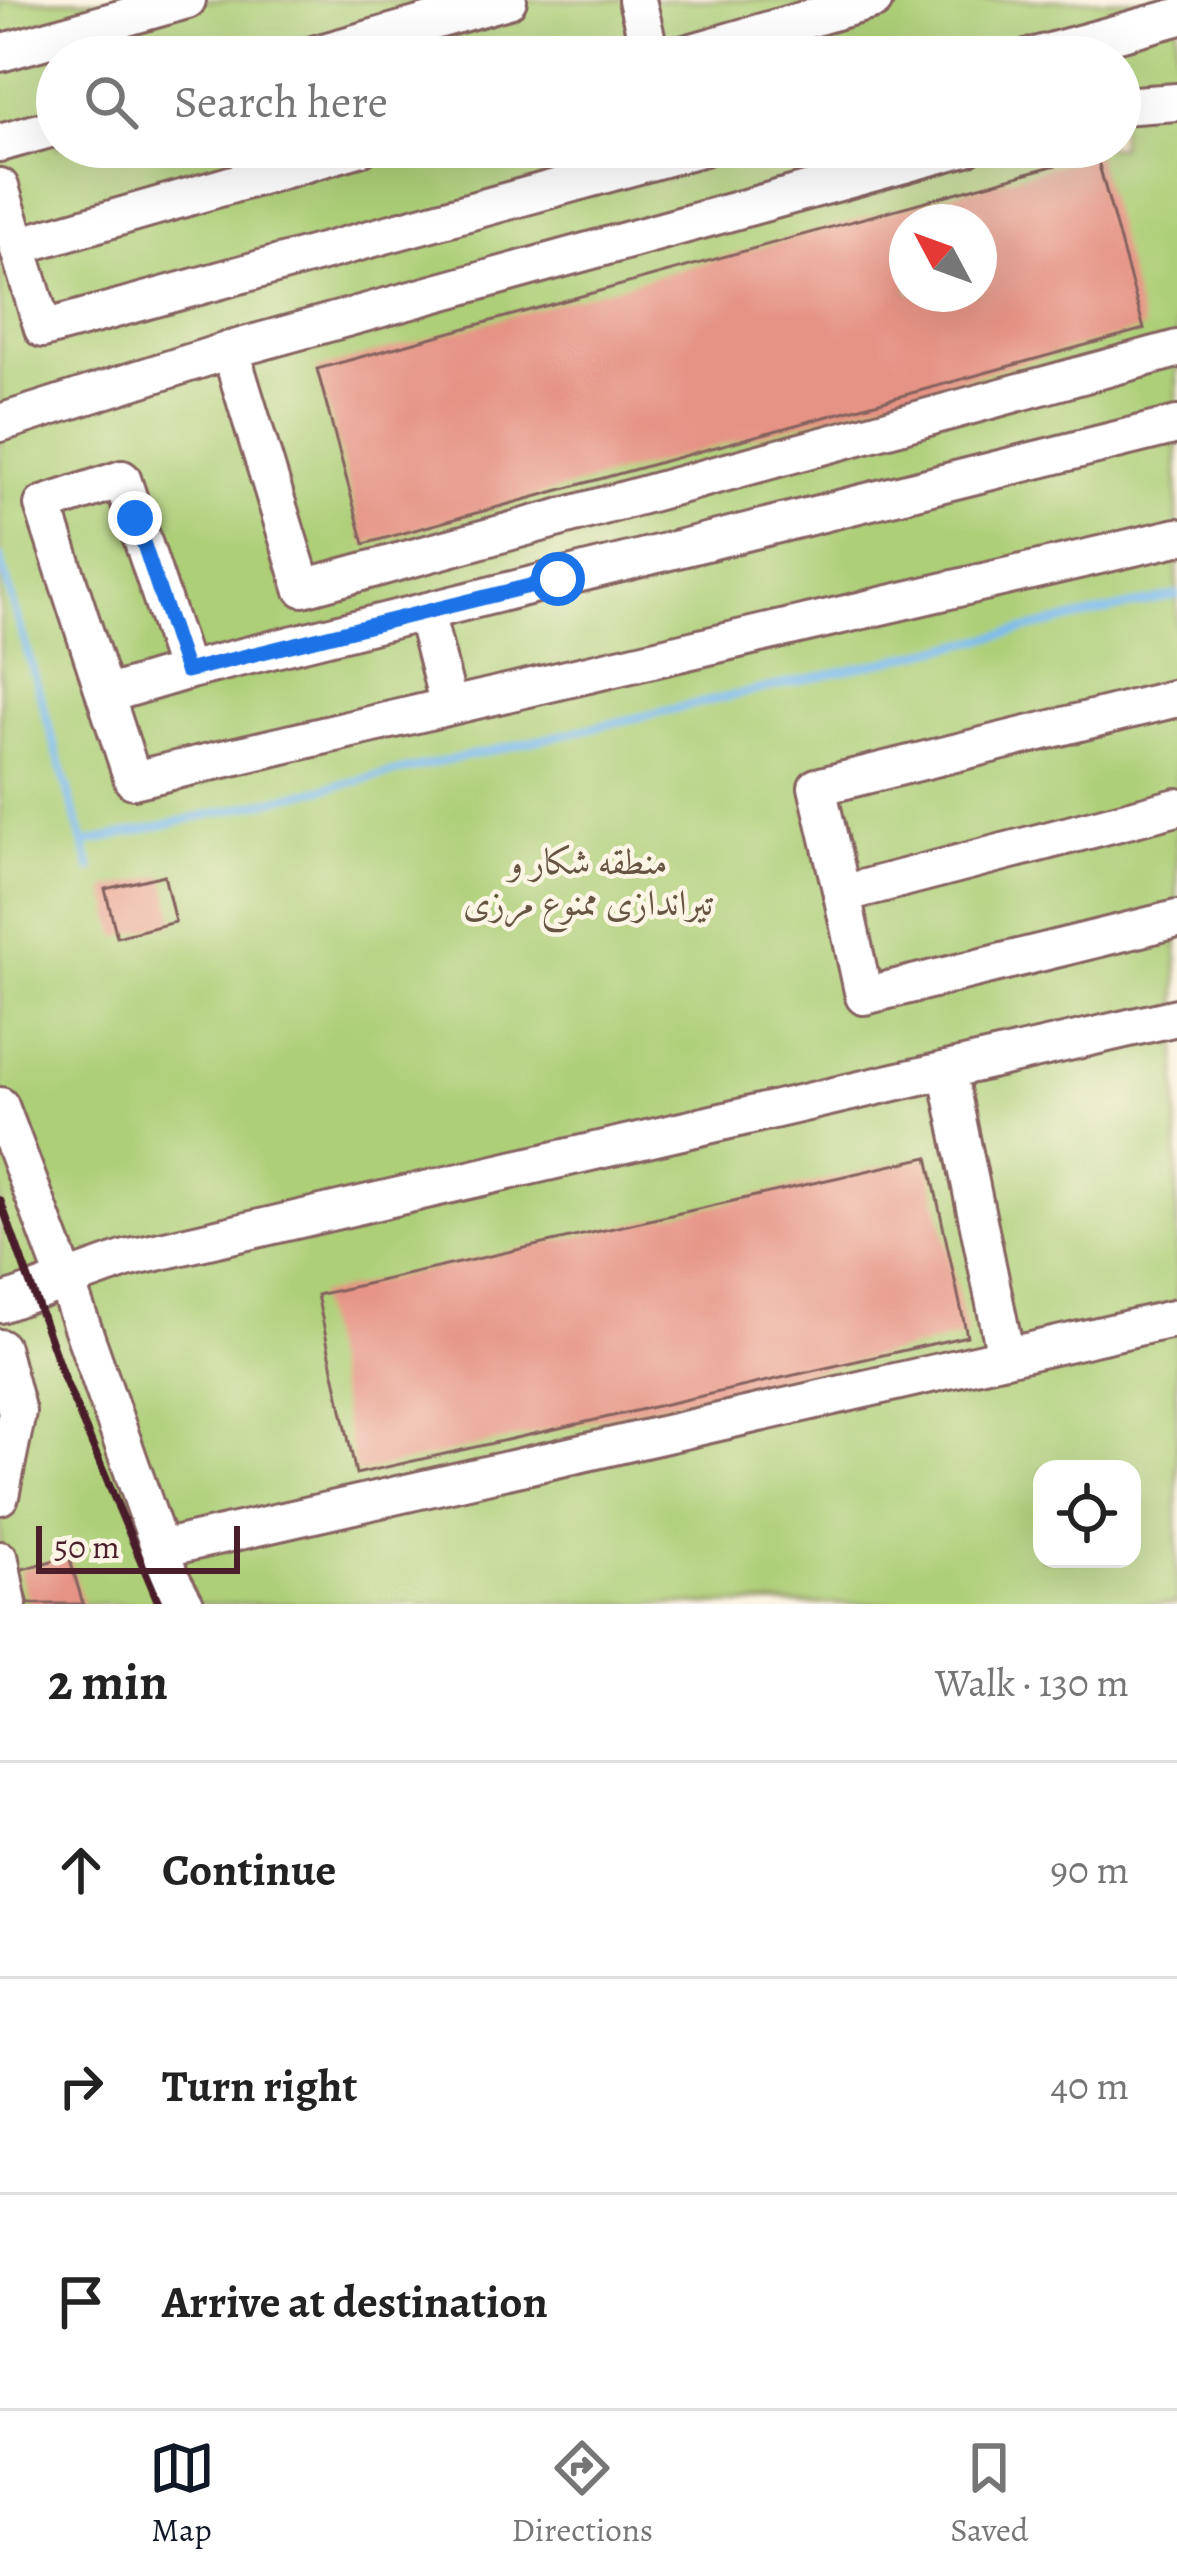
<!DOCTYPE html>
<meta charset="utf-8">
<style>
body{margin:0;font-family:Alegreya,Amiri,serif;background:#f6f6f6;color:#222}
.controls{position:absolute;right:36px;bottom:36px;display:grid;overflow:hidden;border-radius:24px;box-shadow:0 12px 48px #0002}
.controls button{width:108px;height:108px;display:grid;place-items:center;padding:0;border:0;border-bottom:3px solid #e0e0e0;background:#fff;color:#222;font:60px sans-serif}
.compass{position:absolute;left:889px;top:204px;width:108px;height:108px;border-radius:50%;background:#fff;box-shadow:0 12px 48px #0002;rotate:311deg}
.scale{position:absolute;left:36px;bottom:30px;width:204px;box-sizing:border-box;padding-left:12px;border:6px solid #4a1f2b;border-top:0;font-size:33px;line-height:42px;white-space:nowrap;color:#4a1f2b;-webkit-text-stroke:9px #fcf5e5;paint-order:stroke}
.stop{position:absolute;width:36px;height:36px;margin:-27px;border:9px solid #1a73e8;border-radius:50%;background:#fff}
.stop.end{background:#1a73e8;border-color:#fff;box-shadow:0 3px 12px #0008}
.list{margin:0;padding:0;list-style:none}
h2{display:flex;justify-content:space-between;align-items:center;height:156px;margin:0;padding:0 48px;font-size:51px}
h2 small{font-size:39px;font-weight:400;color:#767676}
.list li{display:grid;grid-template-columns:78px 1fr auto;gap:36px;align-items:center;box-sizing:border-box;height:216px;padding:0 48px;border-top:3px solid #e0e0e0}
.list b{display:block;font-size:45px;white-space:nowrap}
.list em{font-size:39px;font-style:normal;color:#767676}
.icon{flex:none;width:66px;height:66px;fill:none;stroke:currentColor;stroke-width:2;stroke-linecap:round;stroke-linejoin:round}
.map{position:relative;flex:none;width:1177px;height:1604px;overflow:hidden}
.search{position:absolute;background:#fff;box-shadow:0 12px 48px #0002;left:36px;right:36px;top:36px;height:132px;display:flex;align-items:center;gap:30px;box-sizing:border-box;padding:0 42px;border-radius:66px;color:#767676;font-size:45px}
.sheet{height:804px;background:#fff}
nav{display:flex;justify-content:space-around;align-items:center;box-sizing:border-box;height:168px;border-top:3px solid #e0e0e0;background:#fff;font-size:33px;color:#767676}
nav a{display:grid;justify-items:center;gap:6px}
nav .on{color:#111827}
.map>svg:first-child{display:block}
.green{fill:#adcf78;stroke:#7c7752;stroke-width:3;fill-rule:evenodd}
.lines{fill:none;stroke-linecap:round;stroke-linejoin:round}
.stream{stroke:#7bbcf0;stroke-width:8}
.building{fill:#e59384;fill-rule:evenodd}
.minor-casing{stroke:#866361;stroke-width:42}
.minor{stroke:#fff;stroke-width:36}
.rail{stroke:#4a1f2b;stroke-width:8}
.route{stroke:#1a73e8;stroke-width:15}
.labels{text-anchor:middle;stroke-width:9;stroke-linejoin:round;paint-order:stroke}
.park-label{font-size:36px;fill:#685442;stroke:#fcf5e5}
</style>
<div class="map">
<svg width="1177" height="1604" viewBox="0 0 1177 1604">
<rect width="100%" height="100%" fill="#fcf5e5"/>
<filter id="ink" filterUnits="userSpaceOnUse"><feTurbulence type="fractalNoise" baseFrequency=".00833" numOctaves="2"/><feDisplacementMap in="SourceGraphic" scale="24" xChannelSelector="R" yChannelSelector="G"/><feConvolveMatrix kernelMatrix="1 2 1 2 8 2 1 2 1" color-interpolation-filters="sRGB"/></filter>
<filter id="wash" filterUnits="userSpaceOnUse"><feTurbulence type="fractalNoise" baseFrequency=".004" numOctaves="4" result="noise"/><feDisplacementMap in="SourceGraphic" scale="48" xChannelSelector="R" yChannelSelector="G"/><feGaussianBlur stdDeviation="2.7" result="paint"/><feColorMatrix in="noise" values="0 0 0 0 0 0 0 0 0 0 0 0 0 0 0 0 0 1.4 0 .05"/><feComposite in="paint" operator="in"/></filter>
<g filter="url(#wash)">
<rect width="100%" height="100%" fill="#f4e2c6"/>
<path class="green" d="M0,0H1177V1604H0ZM57,57H1120V147H57ZM907,222H979V294H907ZM1042,1469H1132V1559H1042Z"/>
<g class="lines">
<g class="stream">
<polyline points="0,558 91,869"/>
<polyline points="84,843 1177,595"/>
</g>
</g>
<g id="blocks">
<g class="building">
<path d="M1096,154L1144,329L364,544L317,369ZM907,222H979V294H907Z"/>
<polygon points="164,875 175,922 117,937 105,889"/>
<polygon points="928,1157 967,1336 356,1474 317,1295"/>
<polygon points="69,1556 83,1604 29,1604 19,1570"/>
</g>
</g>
</g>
<g filter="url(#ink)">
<use href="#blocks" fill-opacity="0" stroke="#866361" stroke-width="3"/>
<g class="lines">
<g class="minor-casing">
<g id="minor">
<polyline points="637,0 651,57"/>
<polyline points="0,53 187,0"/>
<polyline points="306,57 508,0"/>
<polyline points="675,57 874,0"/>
<polyline points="1031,57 1177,17"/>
<polyline points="1120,106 1177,102"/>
<polyline points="0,143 57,127"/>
<polyline points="0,187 43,329 704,147"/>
<polyline points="18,246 362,147"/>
<polyline points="230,350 303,588 1177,349"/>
<polyline points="0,423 230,350 966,147"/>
<polyline points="1177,425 186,671 122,479 43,505 133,780 1177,537"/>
<polyline points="425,612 449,706"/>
<polyline points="105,695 186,671"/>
<polyline points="1177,698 817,787 842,894 1177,807"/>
<polyline points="842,894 864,996 1177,919"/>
<polyline points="947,1070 1006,1357"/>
<polyline points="0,1106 66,1281 170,1577 185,1604"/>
<polyline points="0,1304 126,1259 1177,1017"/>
<polyline points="0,1348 17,1412 0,1496"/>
<polyline points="160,1549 1177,1318"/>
<polyline points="0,1560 8,1604"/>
</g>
</g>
<use href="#minor" class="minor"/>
<polyline class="rail" points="0,1200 62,1373 159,1604"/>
</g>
</g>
<g class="lines" filter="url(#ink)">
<polyline class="route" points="135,518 186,671 558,579"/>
</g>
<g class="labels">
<g class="park-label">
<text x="588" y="874">منطقه شکار و<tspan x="588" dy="41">تیراندازی ممنوع مرزی</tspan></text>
</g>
</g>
</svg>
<div class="controls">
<button><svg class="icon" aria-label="locate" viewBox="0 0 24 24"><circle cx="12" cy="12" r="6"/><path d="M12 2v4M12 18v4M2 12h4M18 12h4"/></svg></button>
</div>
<svg class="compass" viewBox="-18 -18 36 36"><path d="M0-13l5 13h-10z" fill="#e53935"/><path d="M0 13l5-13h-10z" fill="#767676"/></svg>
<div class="scale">50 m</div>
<div class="stop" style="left:558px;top:579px"></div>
<div class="stop end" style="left:135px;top:518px"></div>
<div class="search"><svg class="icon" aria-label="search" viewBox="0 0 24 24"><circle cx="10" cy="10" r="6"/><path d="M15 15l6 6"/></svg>Search here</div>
</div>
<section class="sheet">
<h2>2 min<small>Walk · 130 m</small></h2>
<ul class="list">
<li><svg class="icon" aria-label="ahead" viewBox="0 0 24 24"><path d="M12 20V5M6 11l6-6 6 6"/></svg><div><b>Continue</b></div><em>90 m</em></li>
<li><svg class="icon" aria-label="right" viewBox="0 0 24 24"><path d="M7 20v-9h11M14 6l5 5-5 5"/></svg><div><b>Turn right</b></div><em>40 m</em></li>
<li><svg class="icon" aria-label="arrive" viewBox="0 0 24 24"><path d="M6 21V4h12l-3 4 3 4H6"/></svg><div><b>Arrive at destination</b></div></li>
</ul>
</section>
<nav>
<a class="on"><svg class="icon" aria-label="map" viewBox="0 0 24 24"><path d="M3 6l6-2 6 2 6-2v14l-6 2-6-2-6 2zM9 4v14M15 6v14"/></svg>Map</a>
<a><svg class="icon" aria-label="directions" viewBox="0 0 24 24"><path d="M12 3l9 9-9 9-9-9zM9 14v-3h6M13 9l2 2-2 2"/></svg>Directions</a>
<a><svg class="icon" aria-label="saved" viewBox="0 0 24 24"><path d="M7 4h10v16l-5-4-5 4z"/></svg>Saved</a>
</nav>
